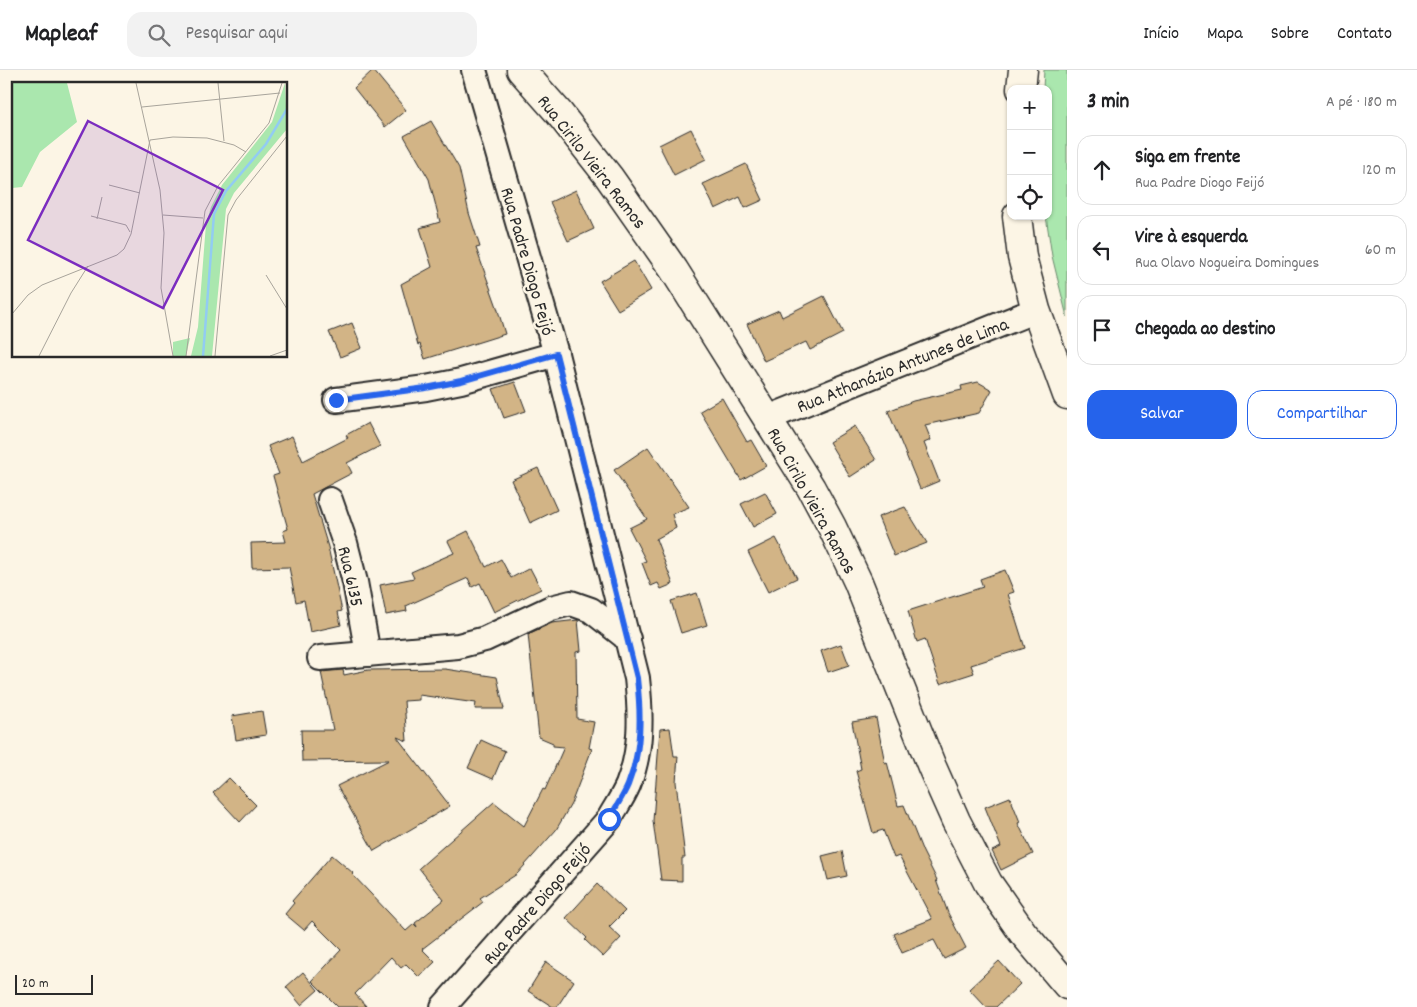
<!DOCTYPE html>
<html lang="pt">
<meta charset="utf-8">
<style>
body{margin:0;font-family:Dekko,sans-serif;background:#f2f2f2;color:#202124}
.controls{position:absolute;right:15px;top:15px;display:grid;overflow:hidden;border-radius:10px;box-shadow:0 1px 4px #0004}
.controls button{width:45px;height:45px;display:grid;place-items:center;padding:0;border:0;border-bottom:1px solid #e0e0e0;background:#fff;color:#202124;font:25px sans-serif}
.scale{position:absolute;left:15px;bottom:12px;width:78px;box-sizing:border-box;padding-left:5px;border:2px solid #2b2b2b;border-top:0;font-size:14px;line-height:18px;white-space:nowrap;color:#2b2b2b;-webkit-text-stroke:4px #fcf5e5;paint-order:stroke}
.stop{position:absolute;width:15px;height:15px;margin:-11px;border:4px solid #2563eb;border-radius:50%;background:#fff}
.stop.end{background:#2563eb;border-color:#fff;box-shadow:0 1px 5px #0008}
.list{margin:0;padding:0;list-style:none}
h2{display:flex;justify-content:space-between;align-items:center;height:65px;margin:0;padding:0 20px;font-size:21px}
h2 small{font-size:16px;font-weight:400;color:#757577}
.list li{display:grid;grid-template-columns:32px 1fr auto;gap:15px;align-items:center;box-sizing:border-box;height:70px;margin:0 10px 10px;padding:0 10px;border:1px solid #e0e0e0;border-radius:15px}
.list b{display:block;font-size:19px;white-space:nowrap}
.list p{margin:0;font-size:16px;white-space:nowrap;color:#757577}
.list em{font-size:16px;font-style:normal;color:#757577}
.actions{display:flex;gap:10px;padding:15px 20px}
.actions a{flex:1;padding:11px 0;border:1px solid #2563eb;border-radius:15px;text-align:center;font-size:18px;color:#2563eb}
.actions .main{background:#2563eb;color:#fff}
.icon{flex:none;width:28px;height:28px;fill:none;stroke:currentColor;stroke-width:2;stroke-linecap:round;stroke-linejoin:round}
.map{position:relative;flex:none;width:1067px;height:937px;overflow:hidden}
header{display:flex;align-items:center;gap:30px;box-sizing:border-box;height:70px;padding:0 25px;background:#fff;border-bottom:1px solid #e0e0e0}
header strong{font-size:24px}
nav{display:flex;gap:28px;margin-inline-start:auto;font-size:18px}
.search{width:350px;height:45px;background:#f2f2f2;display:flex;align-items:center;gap:12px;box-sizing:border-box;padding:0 18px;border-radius:15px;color:#757577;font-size:19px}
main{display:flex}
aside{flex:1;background:#fff}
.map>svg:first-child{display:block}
.green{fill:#aae7ae;stroke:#6a896c}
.building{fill:#d2b486;stroke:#2b2b2b}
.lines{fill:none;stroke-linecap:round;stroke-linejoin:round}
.minor-casing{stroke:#2b2b2b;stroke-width:28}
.tertiary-casing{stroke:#2b2b2b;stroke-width:31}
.secondary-casing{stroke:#2b2b2b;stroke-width:31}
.minor{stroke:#fcf5e5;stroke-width:24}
.tertiary{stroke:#fcf5e5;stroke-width:28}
.secondary{stroke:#fcf5e5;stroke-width:28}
.route{stroke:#2563eb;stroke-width:6}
.labels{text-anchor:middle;stroke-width:5;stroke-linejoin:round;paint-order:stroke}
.street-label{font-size:19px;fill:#2b2b2b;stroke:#fcf5e5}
.inset-river{fill:none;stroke:#92ccf2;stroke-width:2.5}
.inset-road{fill:none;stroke:#a8a49b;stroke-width:1}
.view{fill:#7b2cbf;fill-opacity:0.15;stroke:#7b2cbf;stroke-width:2.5}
.inset-edge{fill:none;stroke:#2b2b2b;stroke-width:2.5}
</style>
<header>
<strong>Mapleaf</strong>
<div class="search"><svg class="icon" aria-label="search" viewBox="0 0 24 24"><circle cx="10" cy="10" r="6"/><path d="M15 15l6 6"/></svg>Pesquisar aqui</div>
<nav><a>Início</a><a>Mapa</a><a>Sobre</a><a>Contato</a></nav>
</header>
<main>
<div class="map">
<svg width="1067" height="937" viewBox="0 0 1067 937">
<rect width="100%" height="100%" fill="#fcf5e5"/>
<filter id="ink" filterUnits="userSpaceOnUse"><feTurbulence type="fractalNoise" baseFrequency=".02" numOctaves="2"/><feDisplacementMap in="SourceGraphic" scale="10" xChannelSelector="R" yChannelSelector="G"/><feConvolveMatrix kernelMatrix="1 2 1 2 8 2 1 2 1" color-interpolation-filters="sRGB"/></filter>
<g filter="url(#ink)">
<polygon class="green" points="1044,0 1067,0 1067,247 1052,186 1046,146 1048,146 1048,19 1043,19"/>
<g class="building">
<polygon points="373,0 406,40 385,57 354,18"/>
<polygon points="431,51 459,98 469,143 480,177 476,178 497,237 505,264 425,289 420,274 418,275 401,214 432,197 420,158 440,152 429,109 404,66"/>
<polygon points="691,59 706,89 674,105 659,75"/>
<polygon points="746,94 763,130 745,138 740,127 715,139 703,114"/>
<polygon points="576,120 594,159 568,171 550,132"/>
<polygon points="634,191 651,220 618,240 600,211"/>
<polygon points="824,226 843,263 810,280 806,272 764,291 747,254 779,240 782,247"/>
<polygon points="352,253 362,278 340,287 329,262"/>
<polygon points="515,312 526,341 504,348 493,319"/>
<polygon points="978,312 992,320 979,343 925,355 931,370 924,373 939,411 920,419 888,341 913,331 962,320 961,316"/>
<polygon points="722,328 747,372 751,370 766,396 741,410 700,341"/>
<polygon points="368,353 380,376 347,393 352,403 312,424 328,477 342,541 338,542 341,555 310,562 304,530 296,532 289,497 252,498 251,473 286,472 283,461 288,459 273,406 279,404 268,376 292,366 303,391 348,368 346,365"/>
<polygon points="855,356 876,390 850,407 829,372"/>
<polygon points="648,377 689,437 672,444 676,458 656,469 673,514 661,519 658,513 651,516 642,493 646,491 629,458 647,449 614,400"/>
<polygon points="538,398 557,440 530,453 511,410"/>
<polygon points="765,422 777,444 753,457 741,434"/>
<polygon points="905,437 927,473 894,486 878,447"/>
<polygon points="468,461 486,497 501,489 511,508 530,498 541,519 494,542 480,513 472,517 468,508 406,536 407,541 386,545 380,515 414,508 411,502 454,483 448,471"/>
<polygon points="776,468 797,508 768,522 748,482"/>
<polygon points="1005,500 1014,522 1008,524 1025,578 971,595 974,603 940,614 925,569 917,572 908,541 983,517 980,509"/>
<polygon points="697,523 707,555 681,563 671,531"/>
<polygon points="578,550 581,581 576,582 577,649 594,652 589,678 592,679 571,734 556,760 517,804 480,828 483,832 422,879 435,892 419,907 406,894 401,898 391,887 355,924 367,937 338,937 312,911 341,880 312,851 304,860 285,844 294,833 292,831 332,785 353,803 352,804 406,861 414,854 417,857 415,853 444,830 419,798 494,732 524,756 543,719 545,720 564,677 553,676 553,673 539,667 528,564 552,553"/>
<polygon points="841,574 849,595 828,602 821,581"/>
<polygon points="445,599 497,607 504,639 475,639 476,633 419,625 419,630 404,631 407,671 397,667 450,736 374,781 337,716 389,690 302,691 301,660 333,660 321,602 343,600 344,605 368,600"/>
<polygon points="262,641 266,665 236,670 232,646"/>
<polygon points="876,648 885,693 887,692 898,736 904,735 923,782 937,810 936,810 948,843 966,878 944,889 934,870 902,883 894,864 932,849 899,786 894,788 883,760 873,763 856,701 861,699 852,652"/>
<polygon points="670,658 674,686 678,686 676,712 685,788 682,788 682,811 661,810 653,751 660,659"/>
<polygon points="481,670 505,681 493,709 468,698"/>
<polygon points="229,708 256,735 240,752 213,723"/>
<polygon points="1010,727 1020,752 1018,753 1033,784 1001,800 992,781 1001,777 985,737"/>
<polygon points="842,781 847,806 828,810 822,786"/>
<polygon points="597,814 625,841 609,857 621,868 603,887 585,870 587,868 566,848"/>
<polygon points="999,891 1020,914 996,937 986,937 969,919"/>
<polygon points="546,892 574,911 557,937 553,937 528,921"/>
<polygon points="303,902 318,920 301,935 286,917"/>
</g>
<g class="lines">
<g class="minor-casing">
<g id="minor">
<polyline points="336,330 426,318 461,311 556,284"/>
<polyline points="768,348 1036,240"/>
<polyline points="330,430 345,473 355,512 368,584"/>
<polyline points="320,588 458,576 485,569 551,538 571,533 591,540 628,569"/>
<path d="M443,937L609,749C615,738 623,727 628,715C642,680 641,644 637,608L556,284L474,0"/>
</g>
</g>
<g class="tertiary-casing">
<g id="tertiary">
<polyline points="1021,19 1023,0"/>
<polyline points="1017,146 1022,187 1036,240 1067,325"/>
</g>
</g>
<g class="secondary-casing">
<polyline id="secondary" points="521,0 559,43 609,107 674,200 811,418 832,457 858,512 932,697 956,751 988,813 1023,863 1067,915"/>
</g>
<use href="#minor" class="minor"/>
<use href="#tertiary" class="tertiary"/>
<use href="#secondary" class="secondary"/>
</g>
</g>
<g class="lines" filter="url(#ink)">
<path class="route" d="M336,330L426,318L461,311L556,284L637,608C641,644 642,680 628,715C623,727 615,738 609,749"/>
</g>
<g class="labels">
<g class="street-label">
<text transform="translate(593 91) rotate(52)" y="7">Rua Cirilo Vieira Ramos</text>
<text transform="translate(529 191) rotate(74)" y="7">Rua Padre Diogo Feijó</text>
<text transform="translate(902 294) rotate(-22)" y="7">Rua Athanázio Antunes de Lima</text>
<text transform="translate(813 430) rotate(61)" y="7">Rua Cirilo Vieira Ramos</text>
<text transform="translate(352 506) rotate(77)" y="7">Rua 6135</text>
<text transform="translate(536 833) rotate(-49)" y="7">Rua Padre Diogo Feijó</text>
</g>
</g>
<g transform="translate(12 12)">
<rect width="275" height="275" fill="#fcf5e5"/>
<path d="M0,1H55L65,40L28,70L10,105L0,106ZM273,1L275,47L222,111L214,127L200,274H179L186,245L194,142L199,125L210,103L260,40ZM178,256L174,274H161V260Z" fill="#aae7ae"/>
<path class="inset-river" d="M191,274L202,132L214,109L254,62L275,27"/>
<path class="inset-road" d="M124,1L148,108L152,151L149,206L161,274M206,1L212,59M130,25L268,11M97,103L128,111M151,133L191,136M79,134L114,143L118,150M85,137L90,115M254,193L275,227M0,232L16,213L30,203L105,173L112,167L119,152L138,58L161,55L195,56L222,63L234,70M27,274L59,211L76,184M174,274L193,129L206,104L257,41L270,1M203,274L216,133L224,118L275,54M258,274L275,268"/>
<path class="view" d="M76,39L211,108L151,226L16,158Z"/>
<rect width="275" height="275" class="inset-edge"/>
</g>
</svg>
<div class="controls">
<button>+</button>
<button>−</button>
<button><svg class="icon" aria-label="locate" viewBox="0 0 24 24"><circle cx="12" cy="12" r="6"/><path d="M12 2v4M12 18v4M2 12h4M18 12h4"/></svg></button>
</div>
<div class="scale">20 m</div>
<div class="stop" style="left:609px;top:749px"></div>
<div class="stop end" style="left:336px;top:330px"></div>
</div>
<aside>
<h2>3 min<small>A pé · 180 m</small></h2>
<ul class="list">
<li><svg class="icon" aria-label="ahead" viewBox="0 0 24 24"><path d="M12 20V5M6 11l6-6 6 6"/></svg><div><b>Siga em frente</b><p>Rua Padre Diogo Feijó</p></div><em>120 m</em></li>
<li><svg class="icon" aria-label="left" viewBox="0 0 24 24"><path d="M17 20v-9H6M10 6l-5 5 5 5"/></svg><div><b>Vire à esquerda</b><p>Rua Olavo Nogueira Domingues</p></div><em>60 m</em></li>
<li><svg class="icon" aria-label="arrive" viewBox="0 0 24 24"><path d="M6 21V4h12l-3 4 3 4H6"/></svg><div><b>Chegada ao destino</b></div></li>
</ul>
<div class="actions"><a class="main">Salvar</a><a>Compartilhar</a></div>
</aside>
</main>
